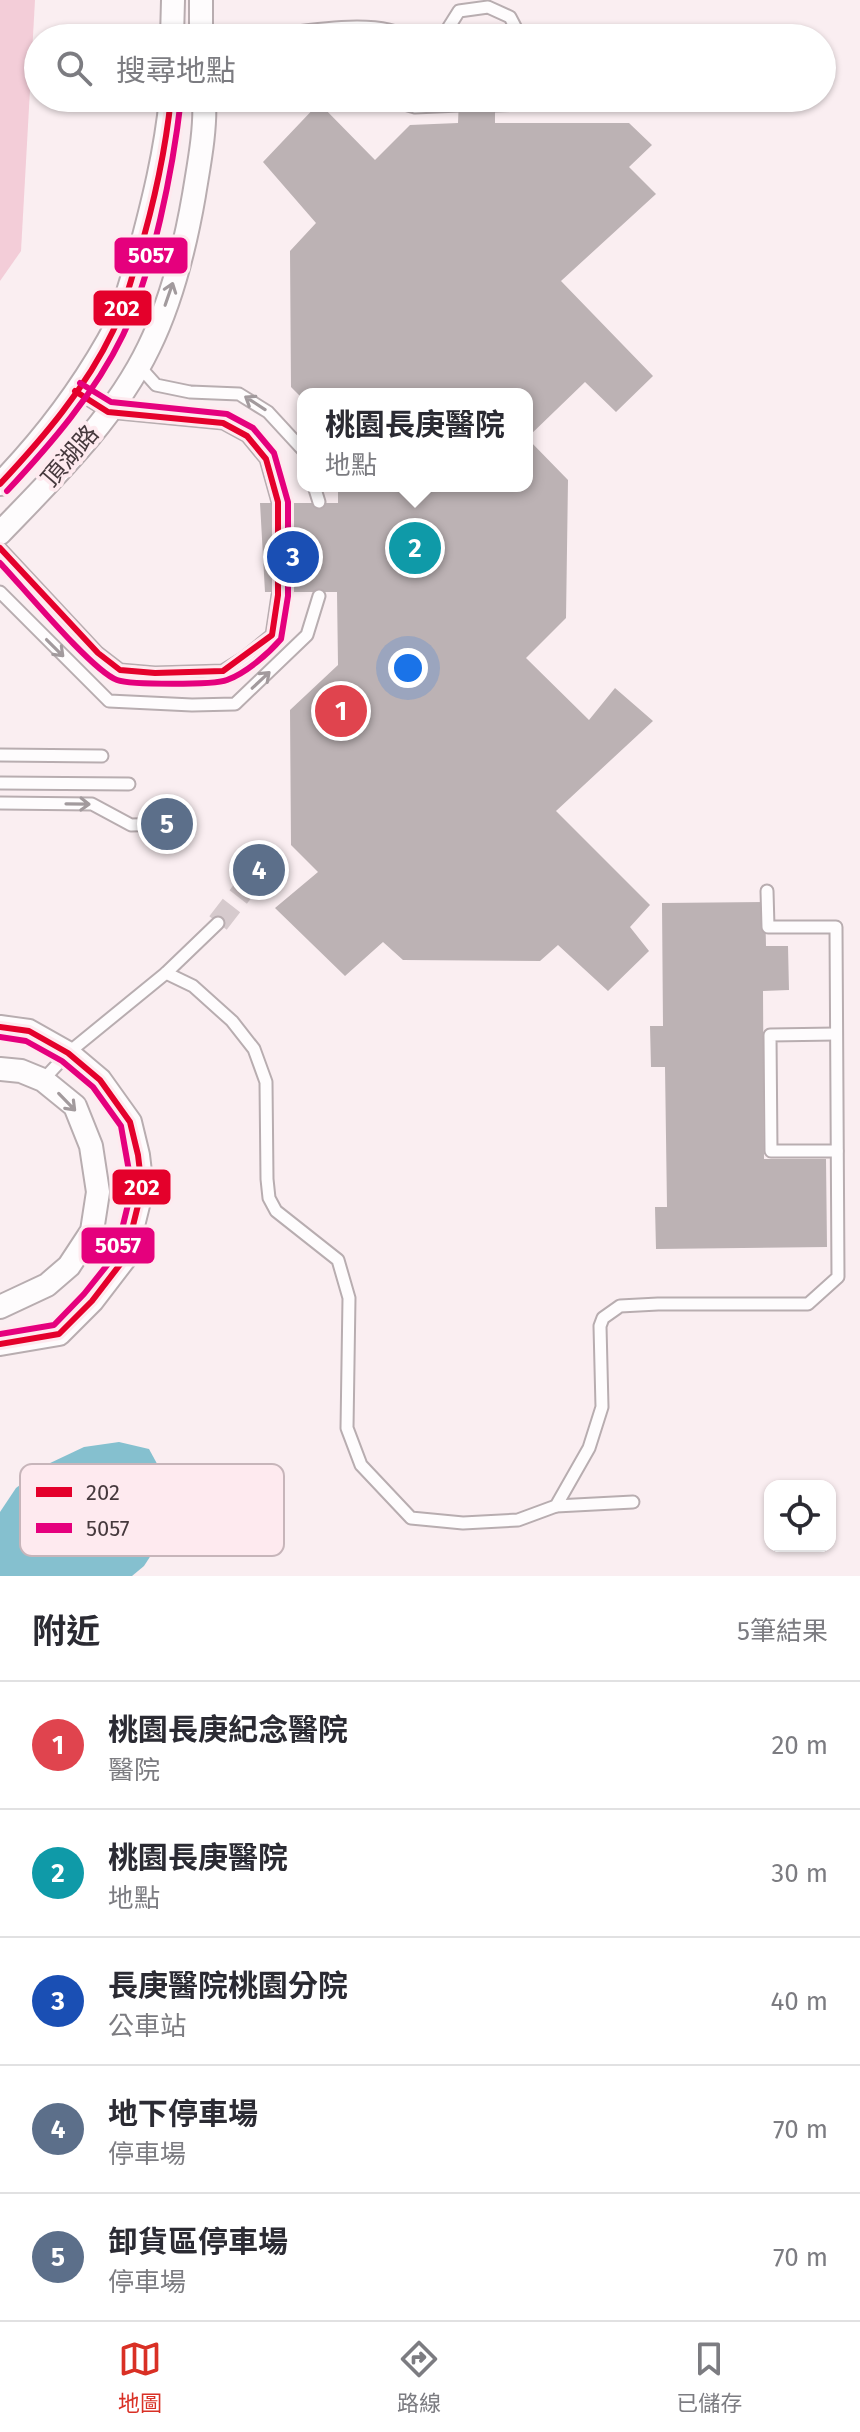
<!DOCTYPE html>
<html lang="zh-TW">
<meta charset="utf-8">
<style>
body{margin:0;font-family:"Fira Sans","Noto Sans TC",sans-serif;background:#f7f7f7;color:#2b2b33}
.controls{position:absolute;right:24px;bottom:24px;display:grid;overflow:hidden;border-radius:16px;box-shadow:0 2px 6px #0004}
.controls button{width:72px;height:72px;display:grid;place-items:center;padding:0;border:0;border-bottom:2px solid #e1e1e2;background:#fff;color:#2b2b33;font:40px sans-serif}
.you{position:absolute;left:408px;top:668px;width:28px;height:28px;margin:-20px;border:6px solid #fff;border-radius:50%;background:#1a73e8;box-shadow:0 0 0 12px #1a73e833}
.badge{display:grid;place-items:center;width:52px;height:52px;border-radius:50%;background:#d93025;color:#fff;font-size:26px;font-weight:700}
.pin{position:absolute;translate:-50% -50%;border:4px solid #fff;box-shadow:0 2px 8px #0006}
.popup{position:absolute;left:297px;top:388px;width:236px;height:104px;box-sizing:border-box;display:grid;place-content:center;border-radius:16px;background:#fff;filter:drop-shadow(0 2px 6px #0005);font-size:26px;white-space:nowrap;color:#7c7c81}
.popup b{font-size:30px;color:#2b2b33}
.popup::after{content:'';position:absolute;left:50%;top:100%;margin-left:-16px;border:16px solid transparent;border-top-color:#fff}
.list{margin:0;padding:0;list-style:none}
h2{display:flex;justify-content:space-between;align-items:center;height:104px;margin:0;padding:0 32px;font-size:34px}
h2 small{font-size:26px;font-weight:400;color:#7c7c81}
.list li{display:grid;grid-template-columns:52px 1fr auto;gap:24px;align-items:center;box-sizing:border-box;height:128px;padding:0 32px;border-top:2px solid #e1e1e2}
.list b{display:block;font-size:30px;white-space:nowrap}
.list p{margin:0;font-size:26px;white-space:nowrap;color:#7c7c81}
.list em{font-size:26px;font-style:normal;color:#7c7c81}
.icon{flex:none;width:44px;height:44px;fill:none;stroke:currentColor;stroke-width:2;stroke-linecap:round;stroke-linejoin:round}
.map{position:relative;flex:none;width:860px;height:1576px;overflow:hidden}
.search{position:absolute;background:#fff;box-shadow:0 2px 6px #0004;left:24px;right:24px;top:24px;height:88px;display:flex;align-items:center;gap:20px;box-sizing:border-box;padding:0 28px;border-radius:44px;color:#7c7c81;font-size:30px}
.sheet{height:744px;background:#fff}
nav{display:flex;justify-content:space-around;align-items:center;box-sizing:border-box;height:112px;border-top:2px solid #e1e1e2;background:#fff;font-size:22px;color:#7c7c81}
nav a{display:grid;justify-items:center;gap:4px}
nav .on{color:#d93025}
.map>svg:first-child{display:block}
.green{fill:#f3cdd8}
.water{fill:#85c0cf}
.building{fill:#bcb2b4}
.lines{fill:none;stroke-linecap:round;stroke-linejoin:round}
.minor-tunnel{stroke:#d6cacd;stroke-width:22;stroke-dasharray:22 11;stroke-linecap:butt}
.service-casing{stroke:#b8adb0;stroke-width:15}
.minor-casing{stroke:#b8adb0;stroke-width:26}
.service{stroke:#fefcfd;stroke-width:11}
.minor{stroke:#fefcfd;stroke-width:22}
.bus-1-casing{stroke:#feeaef;stroke-width:12}
.bus-2-casing{stroke:#feeaef;stroke-width:12}
.bus-1{stroke:#e4002b;stroke-width:6}
.bus-2{stroke:#e5007d;stroke-width:6}
.oneway{stroke:#a29a9d}
.labels{text-anchor:middle;stroke-width:8;stroke-linejoin:round;paint-order:stroke}
.street-label{font-size:24px;fill:#46393d;stroke:#feeaef}
.key{fill:#feeaef;stroke:#c7b5ba;stroke-width:2}
.key-label{font-size:22px;fill:#46393d}
.line-badge{stroke:#feeaef;stroke-width:3}
.badge-label{font-size:22px;text-anchor:middle;font-weight:bold;fill:#fff}
</style>
<div class="map">
<svg width="860" height="1576" viewBox="0 0 860 1576">
<rect width="100%" height="100%" fill="#faeef1"/>
<polygon class="green" points="0,0 35,0 21,251 0,281"/>
<polygon class="water" points="119,1442 149,1449 167,1482 168,1529 144,1566 132,1576 0,1576 0,1512 16,1488 48,1464 84,1447"/>
<g class="building">
<polygon points="459,98 495,98 495,123 629,123 652,145 629,167 656,194 561,281 653,376 616,412 585,382 527,438 568,480 566,618 526,658 589,720 615,688 653,721 556,811 650,905 630,927 649,951 608,991 558,945 540,961 403,960 383,942 345,976 275,908 318,872 291,845 290,710 338,665 337,592 265,592 260,503 338,503 338,486 527,486 527,394 303,394 303,399 291,387 290,251 316,223 263,162 319,103 375,160 410,125 458,123"/>
<polygon points="765,902 766,946 788,946 789,990 763,991 764,1159 826,1159 827,1247 656,1249 655,1207 667,1207 665,1067 651,1067 650,1026 663,1026 662,903"/>
</g>
<g class="lines">
<polyline class="minor-tunnel" points="218,923 259,870"/>
<g class="service-casing">
<g id="service">
<path d="M258,38C290,33 382,16 406,38"/>
<polyline points="442,38 459,11 488,7 510,17 521,38"/>
<polyline points="384,98 415,107 459,105 457,98"/>
<polyline points="205,104 290,98"/>
<polyline points="495,105 553,103"/>
<polyline points="139,366 156,385 190,392 239,394 268,412 303,450"/>
<polyline points="75,391 108,412 223,423 247,436 266,459 278,502"/>
<polyline points="314,486 319,502"/>
<polyline points="0,548 98,653 120,670 155,673 223,671 244,658 272,635 278,595"/>
<polyline points="0,592 109,701 192,705 235,704 307,635 319,596"/>
<polyline points="0,755 102,756"/>
<polyline points="0,783 129,784"/>
<polyline points="0,803 92,804 131,825 167,824"/>
<polyline points="166,973 193,986 232,1021 254,1049 266,1082 267,1179 269,1198 276,1211 338,1260 349,1298 347,1428 361,1465 411,1518 463,1523 518,1520 556,1506 589,1448 602,1407 600,1326 603,1318 620,1306 658,1304 808,1304 838,1277 836,927 768,927 767,891"/>
<polyline points="836,1034 770,1035 771,1151 837,1151"/>
<polyline points="43,1080 68,1053 166,973 218,923"/>
<polyline points="556,1506 633,1502"/>
</g>
</g>
<g class="minor-casing">
<g id="minor">
<polyline points="201,0 201,38"/>
<polyline points="172,38 173,0"/>
<path d="M0,484C41,442 79,392 108,341C123,315 130,284 139,255C153,203 166,151 171,98"/>
<path d="M0,533C54,477 115,418 149,347C172,300 185,247 194,195C199,164 206,129 204,98"/>
<polyline points="0,1027 29,1031 68,1053 100,1080 130,1122 138,1155 142,1189 125,1258 92,1301 59,1334 0,1344"/>
<polyline points="0,1069 21,1071 43,1080 75,1106 91,1146 98,1192 92,1231 69,1266 47,1285 0,1307"/>
</g>
</g>
<use href="#service" class="service"/>
<use href="#minor" class="minor"/>
<g class="bus-1-casing">
<g id="bus-1">
<path d="M0,484C43,438 86,388 113,331C123,310 129,288 135,267C152,212 165,155 171,98"/>
<polyline points="0,548 98,653 120,670 155,673 223,671 272,635 278,595 278,502 266,459 247,436 223,423 108,412 75,391"/>
<polyline points="0,1027 29,1031 68,1053 100,1080 130,1122 138,1155 142,1189 125,1258 92,1301 59,1334 0,1344"/>
</g>
</g>
<g class="bus-2-casing">
<g id="bus-2">
<path d="M7,491C51,444 95,393 123,335C153,271 173,169 181,99"/>
<path d="M0,563C22,586 92,671 117,680C131,685 214,685 227,680C246,673 268,654 281,639L288,596V502L274,453L253,428L227,414L111,402L80,383"/>
<polyline points="0,1037 26,1041 62,1061 93,1087 121,1126 132,1188 116,1254 84,1294 54,1325 0,1334"/>
</g>
</g>
<use href="#bus-1" class="bus-1"/>
<use href="#bus-2" class="bus-2"/>
</g>
<defs><path id="oneway-shaft" d="M-6 0H5M1.5-3L5.5 0L1.5 3" fill="none" stroke-width="1.6" stroke-linecap="round" stroke-linejoin="round" transform="scale(2)"/></defs>
<g class="oneway">
<use href="#oneway-shaft" transform="translate(169 294) rotate(-71)"/>
<use href="#oneway-shaft" transform="translate(255 403) rotate(-147)"/>
<use href="#oneway-shaft" transform="translate(55 648) rotate(45)"/>
<use href="#oneway-shaft" transform="translate(261 680) rotate(-43)"/>
<use href="#oneway-shaft" transform="translate(78 804) rotate(1)"/>
<use href="#oneway-shaft" transform="translate(67 1102) rotate(46)"/>
</g>
<g class="labels">
<g class="street-label">
<text transform="translate(70 456) rotate(-49)" y="8">頂湖路</text>
</g>
</g>
<rect x="20" y="1464" width="264" height="92" rx="12" class="key"/>
<rect x="36" y="1487" width="36" height="10" fill="#e4002b"/>
<rect x="36" y="1523" width="36" height="10" fill="#e5007d"/>
<g class="key-label">
<text x="86" y="1500">202</text>
<text x="86" y="1536">5057</text>
</g>
<g class="line-badge">
<rect x="113" y="236" width="76" height="39" rx="8" fill="#e5007d"/>
<rect x="92" y="289" width="61" height="38" rx="8" fill="#e4002b"/>
<rect x="111" y="1168" width="61" height="38" rx="8" fill="#e4002b"/>
<rect x="80" y="1226" width="76" height="39" rx="8" fill="#e5007d"/>
</g>
<g class="badge-label">
<text x="151" y="263">5057</text>
<text x="122" y="316">202</text>
<text x="142" y="1195">202</text>
<text x="118" y="1253">5057</text>
</g>
</svg>
<div class="controls">
<button><svg class="icon" aria-label="locate" viewBox="0 0 24 24"><circle cx="12" cy="12" r="6"/><path d="M12 2v4M12 18v4M2 12h4M18 12h4"/></svg></button>
</div>
<div class="you"></div>
<div class="pin badge" style="left:341px;top:711px;background:#e0444e">1</div>
<div class="pin badge" style="left:415px;top:548px;background:#0f9aa8">2</div>
<div class="popup"><b>桃園長庚醫院</b>地點</div>
<div class="pin badge" style="left:293px;top:557px;background:#1a4fb4">3</div>
<div class="pin badge" style="left:259px;top:870px;background:#5c6f8a">4</div>
<div class="pin badge" style="left:167px;top:824px;background:#5c6f8a">5</div>
<div class="search"><svg class="icon" aria-label="search" viewBox="0 0 24 24"><circle cx="10" cy="10" r="6"/><path d="M15 15l6 6"/></svg>搜尋地點</div>
</div>
<section class="sheet">
<h2>附近<small>5筆結果</small></h2>
<ul class="list">
<li><span class="badge" style="background:#e0444e">1</span><div><b>桃園長庚紀念醫院</b><p>醫院</p></div><em>20 m</em></li>
<li><span class="badge" style="background:#0f9aa8">2</span><div><b>桃園長庚醫院</b><p>地點</p></div><em>30 m</em></li>
<li><span class="badge" style="background:#1a4fb4">3</span><div><b>長庚醫院桃園分院</b><p>公車站</p></div><em>40 m</em></li>
<li><span class="badge" style="background:#5c6f8a">4</span><div><b>地下停車場</b><p>停車場</p></div><em>70 m</em></li>
<li><span class="badge" style="background:#5c6f8a">5</span><div><b>卸貨區停車場</b><p>停車場</p></div><em>70 m</em></li>
</ul>
</section>
<nav>
<a class="on"><svg class="icon" aria-label="map" viewBox="0 0 24 24"><path d="M3 6l6-2 6 2 6-2v14l-6 2-6-2-6 2zM9 4v14M15 6v14"/></svg>地圖</a>
<a><svg class="icon" aria-label="directions" viewBox="0 0 24 24"><path d="M12 3l9 9-9 9-9-9zM9 14v-3h6M13 9l2 2-2 2"/></svg>路線</a>
<a><svg class="icon" aria-label="saved" viewBox="0 0 24 24"><path d="M7 4h10v16l-5-4-5 4z"/></svg>已儲存</a>
</nav>
